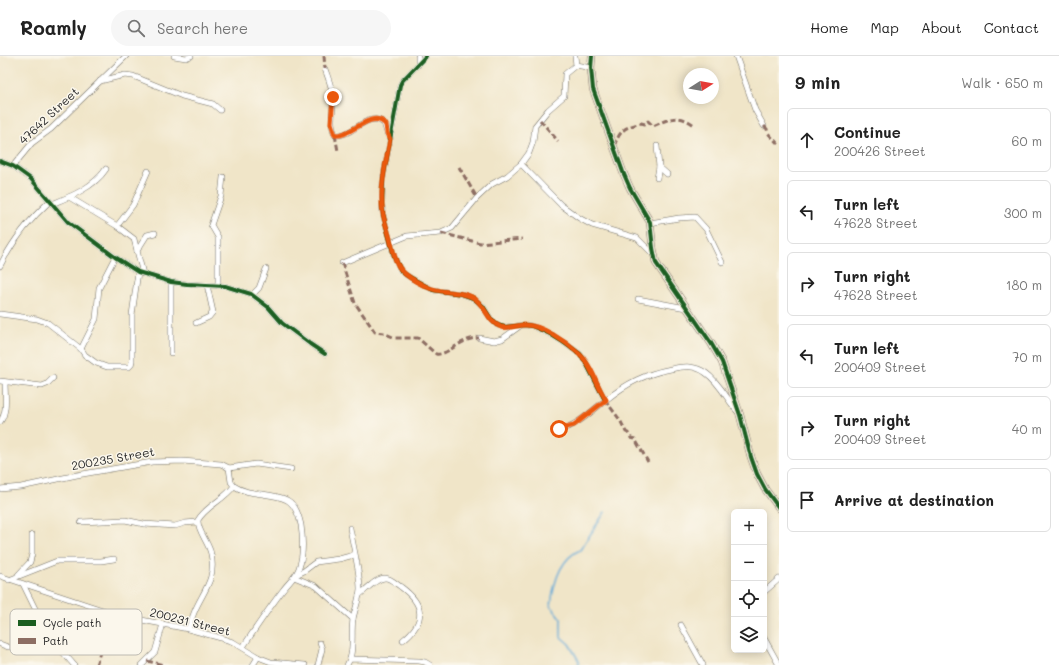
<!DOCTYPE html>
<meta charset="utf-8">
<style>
body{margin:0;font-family:Mali,sans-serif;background:#f6f6f6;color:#222}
.controls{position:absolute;right:12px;bottom:12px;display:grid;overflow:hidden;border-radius:6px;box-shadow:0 2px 10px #0003}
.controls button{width:36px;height:36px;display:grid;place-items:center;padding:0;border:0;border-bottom:1px solid #e0e0e0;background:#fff;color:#222;font:20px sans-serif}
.compass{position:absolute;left:683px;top:12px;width:36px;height:36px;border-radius:50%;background:#fff;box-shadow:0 2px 10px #0003;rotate:79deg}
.stop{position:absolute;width:12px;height:12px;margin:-9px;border:3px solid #ea580c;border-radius:50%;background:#fff}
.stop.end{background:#ea580c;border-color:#fff;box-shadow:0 1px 4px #0008}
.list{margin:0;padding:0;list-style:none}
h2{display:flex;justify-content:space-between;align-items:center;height:52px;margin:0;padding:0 16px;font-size:17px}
h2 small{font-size:13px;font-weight:400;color:#767676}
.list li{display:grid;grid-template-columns:26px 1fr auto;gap:12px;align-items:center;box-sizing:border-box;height:64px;margin:0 8px 8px;padding:0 8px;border:1px solid #e0e0e0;border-radius:6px}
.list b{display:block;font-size:15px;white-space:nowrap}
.list p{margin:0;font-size:13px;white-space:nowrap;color:#767676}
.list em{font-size:13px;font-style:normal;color:#767676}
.icon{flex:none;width:22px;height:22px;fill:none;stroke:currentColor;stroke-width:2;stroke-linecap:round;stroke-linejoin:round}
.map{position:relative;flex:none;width:779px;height:609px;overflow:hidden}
header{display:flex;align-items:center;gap:24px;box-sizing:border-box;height:56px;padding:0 20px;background:#fff;border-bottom:1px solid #e0e0e0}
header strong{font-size:19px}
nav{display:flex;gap:22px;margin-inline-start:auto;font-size:14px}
.search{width:280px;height:36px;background:#f6f6f6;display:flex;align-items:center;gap:10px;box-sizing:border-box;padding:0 14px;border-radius:22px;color:#767676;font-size:15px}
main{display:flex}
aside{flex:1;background:#fff}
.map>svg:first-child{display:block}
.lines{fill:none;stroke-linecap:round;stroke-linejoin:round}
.stream{stroke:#5fa9d7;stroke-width:1.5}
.street-casing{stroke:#706c62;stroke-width:6}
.secondary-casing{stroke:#706c62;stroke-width:8}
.street{stroke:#fff;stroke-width:5}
.secondary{stroke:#fce5cf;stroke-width:7}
.quiet{stroke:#8d6e63;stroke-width:3;stroke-dasharray:6 3;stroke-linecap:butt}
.cycleway-casing{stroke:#fbf7ec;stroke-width:6}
.cycleway{stroke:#1b5e20;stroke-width:4}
.route{stroke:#ea580c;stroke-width:5}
.labels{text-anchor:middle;stroke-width:3;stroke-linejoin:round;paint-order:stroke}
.street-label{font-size:12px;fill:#2b2b2b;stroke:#fbf7ec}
.key{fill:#fbf7ec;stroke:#bdbab2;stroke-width:1}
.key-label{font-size:11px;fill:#2b2b2b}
</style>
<header>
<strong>Roamly</strong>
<div class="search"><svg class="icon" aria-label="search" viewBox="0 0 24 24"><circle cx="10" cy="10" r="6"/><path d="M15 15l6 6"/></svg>Search here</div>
<nav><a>Home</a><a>Map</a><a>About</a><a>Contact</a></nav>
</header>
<main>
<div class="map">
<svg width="779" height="609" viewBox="0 0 779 609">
<rect width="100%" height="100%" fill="#fbf7ec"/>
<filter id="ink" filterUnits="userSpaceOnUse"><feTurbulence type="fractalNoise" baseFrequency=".025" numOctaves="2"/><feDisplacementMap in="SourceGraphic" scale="8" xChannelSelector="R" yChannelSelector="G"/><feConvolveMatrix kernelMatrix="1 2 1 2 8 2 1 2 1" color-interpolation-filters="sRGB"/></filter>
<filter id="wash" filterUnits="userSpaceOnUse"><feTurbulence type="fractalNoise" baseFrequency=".012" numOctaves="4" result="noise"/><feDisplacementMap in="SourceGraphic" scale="16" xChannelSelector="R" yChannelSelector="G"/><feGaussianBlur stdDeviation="0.9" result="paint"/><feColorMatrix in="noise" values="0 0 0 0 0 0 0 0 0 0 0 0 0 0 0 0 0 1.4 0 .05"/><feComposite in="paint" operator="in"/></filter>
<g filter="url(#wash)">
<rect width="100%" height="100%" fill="#f0e5c8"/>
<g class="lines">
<path class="stream" d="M578,609L579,605L569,588L561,581V563L551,550C553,530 559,503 580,494L605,456"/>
</g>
</g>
<g filter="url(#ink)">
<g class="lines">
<g class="street-casing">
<g id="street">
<polyline points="174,0 186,2 191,0"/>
<polyline points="418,0 418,9"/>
<polyline points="426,0 402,25 400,29 383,123 382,148 383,158 394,200 401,215 406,219 433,234 462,238 473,242 483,250 491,263 497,269 505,271 525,269 532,270 550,278 563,286 580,298 585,305 605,344"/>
<polyline points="575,0 576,9"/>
<polyline points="736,0 755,54 764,70"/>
<polyline points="576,9 591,12"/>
<path d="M325,13C328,22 332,31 333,41C334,55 329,66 335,79C352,82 367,54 384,67L387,77L390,83"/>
<polyline points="100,25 125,19 133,20 182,40 213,48 220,54"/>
<polyline points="0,105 13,110 31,123 68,166 115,201 138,216 171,226 187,228 225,230 251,238 268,251 282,267 310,288 325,298"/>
<polyline points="521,108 561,149 579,162 592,169 637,182 654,199"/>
<polyline points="13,110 32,87 51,73 126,0"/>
<polyline points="659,111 667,118"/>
<polyline points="657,122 659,111 657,90"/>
<polyline points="69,141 117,170 134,183 143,218"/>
<path d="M52,148C72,140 94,131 106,113"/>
<polyline points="650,167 679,162 695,161 706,173 722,206"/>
<polyline points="117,170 133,149 148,115"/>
<polyline points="137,195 147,179 155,177"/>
<polyline points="342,207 407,180 441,177 452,172 477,142 492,128 507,120 521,108 529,97 533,86 535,70 548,54 564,40 565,18 576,9"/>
<path d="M0,210C13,184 29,164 50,145"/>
<polyline points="218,230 218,181 211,169 221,140 223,121"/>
<polyline points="252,239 259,232 266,213"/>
<polyline points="638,243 686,252"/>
<polyline points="0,258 37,263 48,267 81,293 85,299 96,307 107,311 129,311 131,309 132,305 132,259 138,216"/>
<polyline points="196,267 209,261 213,256 207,229"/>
<polyline points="479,282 494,285 502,283 520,270"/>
<polyline points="81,293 96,263 99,232 115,201"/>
<polyline points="171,297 171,226"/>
<polyline points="0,325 42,330 47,328 53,322"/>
<path d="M0,366C8,356 5,338 5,326"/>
<path d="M554,375C561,373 568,372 574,368C586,362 595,352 606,344C627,327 645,318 671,313C684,310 695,309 706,317C719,326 727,343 737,355"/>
<polyline points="229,412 231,426 234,430"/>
<path d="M234,430C249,440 270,436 287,444C296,449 299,460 301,469C303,483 304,498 299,512C296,521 289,526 283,534C269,552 256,572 243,591"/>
<polyline points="0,433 21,431 77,419 152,406 182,405 221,408 229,412 256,408 291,413"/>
<polyline points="81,466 125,464 144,468 175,470 185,467 197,466"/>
<path d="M350,472C353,490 360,516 360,533C359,544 355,553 353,563C351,577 354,590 350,603"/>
<polyline points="18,519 30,506 32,498 32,479"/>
<polyline points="296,519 304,515 316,506 339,503 354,499"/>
<polyline points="0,520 121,560 188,573 221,582 233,586 258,601 271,606 305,609"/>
<polyline points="294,521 316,530 353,563"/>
<polyline points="9,524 57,505 101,505 114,503"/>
<polyline points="23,528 48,579 74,609"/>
<polyline points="764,536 779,523"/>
<path d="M359,539C366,534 376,522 385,522C391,522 396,528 401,531C424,548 427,565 403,584"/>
<polyline points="681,569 703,609"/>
<path d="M188,573C191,566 193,558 197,550C206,532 216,520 211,498C209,487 197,474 198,464C206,450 224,444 234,430"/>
<polyline points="764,582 779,609"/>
<polyline points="0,588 8,591"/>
<polyline points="142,609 155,596 163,568"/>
<polyline points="253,609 258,601"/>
<polyline points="318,609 322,593 320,587"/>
<polyline points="347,609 350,603 419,605 425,606 430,609"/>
</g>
</g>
<g class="secondary-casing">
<polyline id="secondary" points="592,0 591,12 593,33 623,116 630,132 650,166 653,192 656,207 711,287 722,306 740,359 751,401 757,418 765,433 779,452"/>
</g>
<use href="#street" class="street"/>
<use href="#secondary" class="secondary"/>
<g class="quiet">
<polyline points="324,0 325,13"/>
<polyline points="540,64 558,85"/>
<polyline points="764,70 767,73 768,77 779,89"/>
<polyline points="335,79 338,95"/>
<path d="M614,90C621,73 624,72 641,67L645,68L648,65L653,70C669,63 678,57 694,69"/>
<polyline points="459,111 477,142"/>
<polyline points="441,177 480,187 522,183"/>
<path d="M342,207L355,247L375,276L384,277L395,282H418L436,298C448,300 461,281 479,282"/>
<polyline points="605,344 620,364 626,376 628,377 631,382 635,383 648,406"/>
<polyline points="147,605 164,609"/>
<polyline points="96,609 105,580 110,577 115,557"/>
</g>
<g class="cycleway-casing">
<g id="cycleway">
<polyline points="426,0 402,25 400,29 383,123 382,148 383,158 394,200 401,215 406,219 433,234 462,238 473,242 483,250 491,263 497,269 505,271 525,269 532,270 550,278 563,286 580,298 585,305 605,344"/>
<polyline points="592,0 591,12 593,33 623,116 630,132 650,166 653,192 656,207 711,287 722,306 740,359 751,401 757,418 765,433 779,452"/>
<polyline points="0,105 13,110 31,123 68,166 115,201 138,216 171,226 187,228 225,230 251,238 268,251 282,267 310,288 325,298"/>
</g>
</g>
<use href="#cycleway" class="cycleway"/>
</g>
</g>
<g class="lines" filter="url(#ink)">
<path class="route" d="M333,41L331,67L335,79C350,82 373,51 386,69L387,77L390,83C386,107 379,133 383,158C385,168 389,177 391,187C394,197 395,208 402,215C408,222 419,227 427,231C441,238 458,234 472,241C485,247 487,266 501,271C508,273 517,269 525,269C542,269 566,286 578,297C592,309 596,329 606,344L574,369L559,373"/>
</g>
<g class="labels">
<g class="street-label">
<text transform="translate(49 60) rotate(-43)" y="4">47642 Street</text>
<text transform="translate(113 403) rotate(-10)" y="4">200235 Street</text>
<text transform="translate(190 566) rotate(14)" y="4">200231 Street</text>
</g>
</g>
<rect x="10" y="553" width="132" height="46" rx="6" class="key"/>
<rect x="18" y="564" width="18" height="6" fill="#1b5e20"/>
<rect x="18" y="582" width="18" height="6" fill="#8d6e63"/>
<g class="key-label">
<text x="43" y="571">Cycle path</text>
<text x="43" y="589">Path</text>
</g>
</svg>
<div class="controls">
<button>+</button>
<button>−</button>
<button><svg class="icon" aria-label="locate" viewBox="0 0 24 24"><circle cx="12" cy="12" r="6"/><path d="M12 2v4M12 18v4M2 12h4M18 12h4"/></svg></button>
<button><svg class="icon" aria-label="layers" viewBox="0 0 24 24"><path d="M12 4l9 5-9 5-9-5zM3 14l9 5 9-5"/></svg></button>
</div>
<svg class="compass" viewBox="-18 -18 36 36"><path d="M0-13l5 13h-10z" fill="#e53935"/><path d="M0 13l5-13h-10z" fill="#767676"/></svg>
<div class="stop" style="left:559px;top:373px"></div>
<div class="stop end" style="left:333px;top:41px"></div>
</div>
<aside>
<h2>9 min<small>Walk · 650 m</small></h2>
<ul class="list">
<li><svg class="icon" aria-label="ahead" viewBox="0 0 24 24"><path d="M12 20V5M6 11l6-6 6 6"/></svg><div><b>Continue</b><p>200426 Street</p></div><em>60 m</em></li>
<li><svg class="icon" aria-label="left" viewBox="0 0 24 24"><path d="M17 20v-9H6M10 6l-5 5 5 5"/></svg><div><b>Turn left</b><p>47628 Street</p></div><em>300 m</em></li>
<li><svg class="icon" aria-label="right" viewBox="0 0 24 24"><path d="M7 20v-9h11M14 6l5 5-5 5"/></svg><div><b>Turn right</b><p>47628 Street</p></div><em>180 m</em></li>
<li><svg class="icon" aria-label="left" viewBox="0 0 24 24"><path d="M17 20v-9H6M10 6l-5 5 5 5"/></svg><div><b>Turn left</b><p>200409 Street</p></div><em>70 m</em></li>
<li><svg class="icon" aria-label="right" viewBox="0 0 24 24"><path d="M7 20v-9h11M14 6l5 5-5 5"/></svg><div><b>Turn right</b><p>200409 Street</p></div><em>40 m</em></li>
<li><svg class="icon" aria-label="arrive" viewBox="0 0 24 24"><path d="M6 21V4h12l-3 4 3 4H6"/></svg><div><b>Arrive at destination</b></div></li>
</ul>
</aside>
</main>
